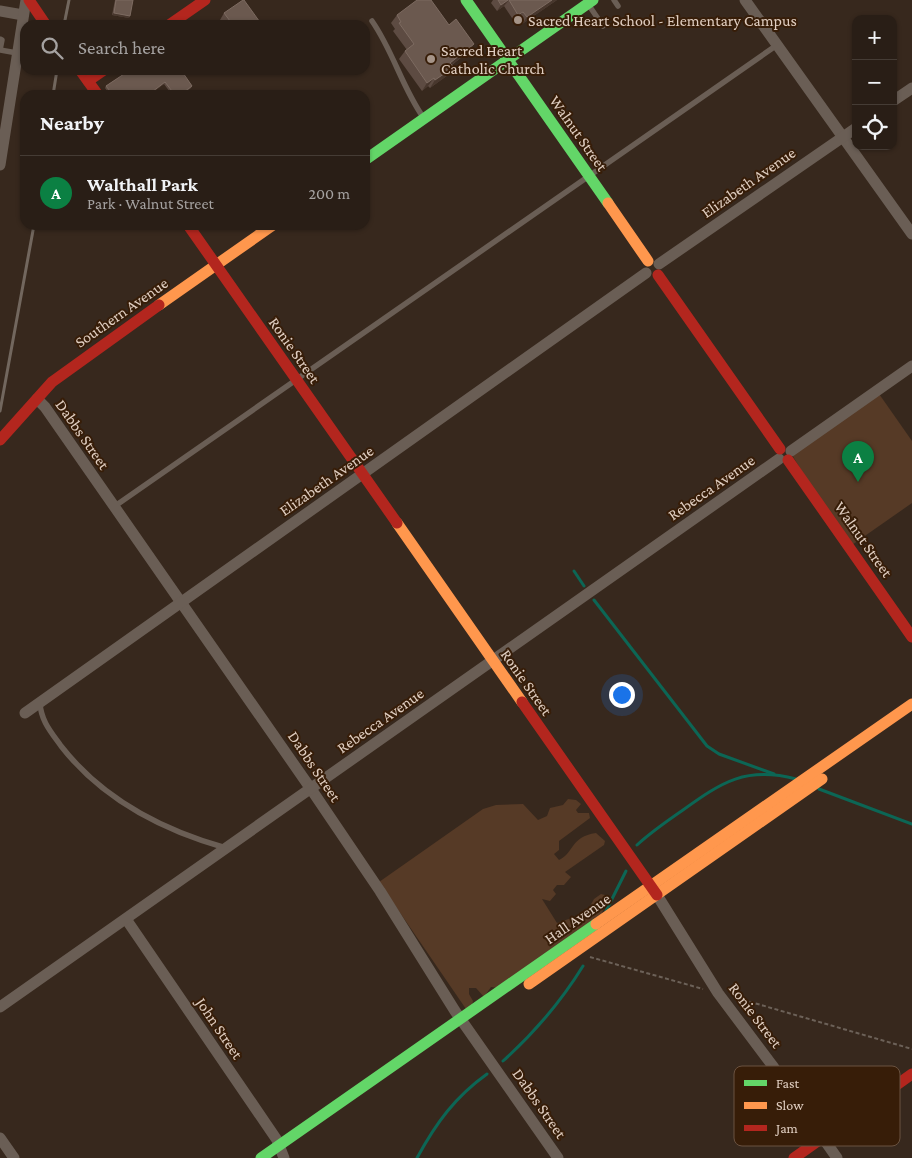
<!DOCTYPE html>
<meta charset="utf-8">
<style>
body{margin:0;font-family:"Crimson Pro",serif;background:#31271f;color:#f1f3f6}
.controls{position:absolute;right:15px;top:15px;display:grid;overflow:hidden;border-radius:10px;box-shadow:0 1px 4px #0004}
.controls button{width:45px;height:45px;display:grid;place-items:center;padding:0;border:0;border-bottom:1px solid #453c35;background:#291e16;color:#f1f3f6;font:25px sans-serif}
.you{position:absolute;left:621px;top:694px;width:18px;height:18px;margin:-12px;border:4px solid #fff;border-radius:50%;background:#1a73e8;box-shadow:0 0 0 8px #1a73e833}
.badge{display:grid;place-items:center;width:32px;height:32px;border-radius:50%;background:#0b8043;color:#fff;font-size:16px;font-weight:700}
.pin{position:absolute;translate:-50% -41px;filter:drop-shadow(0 1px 2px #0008)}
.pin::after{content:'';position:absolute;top:26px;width:18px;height:15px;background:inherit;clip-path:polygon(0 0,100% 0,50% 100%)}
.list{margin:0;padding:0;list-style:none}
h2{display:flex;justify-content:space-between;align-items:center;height:65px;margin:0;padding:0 20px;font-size:21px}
h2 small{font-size:16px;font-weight:400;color:#a5a2a1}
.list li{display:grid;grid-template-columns:32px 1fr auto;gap:15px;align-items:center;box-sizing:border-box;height:75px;padding:0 20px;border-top:1px solid #453c35}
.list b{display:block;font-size:19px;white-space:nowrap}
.list p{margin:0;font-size:16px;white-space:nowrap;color:#a5a2a1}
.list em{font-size:16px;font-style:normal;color:#a5a2a1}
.icon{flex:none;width:28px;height:28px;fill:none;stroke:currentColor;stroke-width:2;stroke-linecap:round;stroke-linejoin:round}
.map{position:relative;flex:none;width:912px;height:1158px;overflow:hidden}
.search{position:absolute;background:#291e16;box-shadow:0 1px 4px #0004;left:20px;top:20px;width:350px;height:55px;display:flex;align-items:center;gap:12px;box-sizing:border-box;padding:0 18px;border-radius:15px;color:#a5a2a1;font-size:19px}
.panel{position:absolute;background:#291e16;box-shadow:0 1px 4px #0004;left:20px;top:90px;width:350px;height:140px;border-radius:15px}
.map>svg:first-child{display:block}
.green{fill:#563a26}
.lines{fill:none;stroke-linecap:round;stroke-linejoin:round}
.stream{stroke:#0c6655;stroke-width:3}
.path{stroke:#6c6158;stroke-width:2;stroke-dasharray:4 2.5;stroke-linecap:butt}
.lane{stroke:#6a5e55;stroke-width:5.5}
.street{stroke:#6a5e55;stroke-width:11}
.fast{stroke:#63d668;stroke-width:11}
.slow{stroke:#ff974d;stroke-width:11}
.jam{stroke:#b3261e;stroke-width:11}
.rail{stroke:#72675e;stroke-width:3}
.wall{fill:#5d4b42}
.shaded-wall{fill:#48372d}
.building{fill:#6b594f;stroke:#7d6b61}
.poi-dot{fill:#a59488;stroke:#371d08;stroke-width:2}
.labels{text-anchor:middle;stroke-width:4;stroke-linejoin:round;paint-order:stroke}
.poi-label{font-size:16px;fill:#e0cec1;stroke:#371d08;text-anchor:start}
.street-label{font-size:16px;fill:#e0cec1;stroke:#371d08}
.key{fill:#371d08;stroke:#6a5240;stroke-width:1}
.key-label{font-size:14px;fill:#e0cec1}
</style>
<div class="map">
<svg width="912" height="1158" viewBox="0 0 912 1158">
<rect width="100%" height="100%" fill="#37281d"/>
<g class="green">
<polygon points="877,391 912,441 912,503 849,547 792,455"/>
<path d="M568,799L576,800L581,804L576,810L578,813H589L590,818L559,841V850L554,854L559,860C575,852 570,837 596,833L605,841L604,845L565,872L571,877L564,885H557L553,890L556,894L550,901L542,899L557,923L586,913L594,899L601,894L609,896L599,920L499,988L491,987L484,997L476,988H469V994L473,1001L471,1009H466L379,882L483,809L496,805L523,804L538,820L547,816L550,808L563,805Z"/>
</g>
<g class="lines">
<g class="stream">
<polyline points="574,571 584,586"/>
<polyline points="594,600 707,746 719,754 774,774"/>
<polyline points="819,789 912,824"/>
<path d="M637,845C651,832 667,821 683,810C722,782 746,766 796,779"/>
<polyline points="606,911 626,871"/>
<path d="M503,1061C533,1034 562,1000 583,966"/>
<path d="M417,1158C436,1123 455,1097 487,1074"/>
</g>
<g class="path">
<polyline points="590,957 703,989"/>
<polyline points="737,998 912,1049"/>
</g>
<g class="lane">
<polyline points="614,0 618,6"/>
<polyline points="588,4 603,26"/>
<path d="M372,21C393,51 402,87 423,117"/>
<polyline points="0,39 2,40 0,50 17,53"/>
<polyline points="115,506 777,45"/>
<path d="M40,703C41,721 51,732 61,746C103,800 162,830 226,848"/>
</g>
<g class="street">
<polyline points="745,0 912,234"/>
<polyline points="0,11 23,15"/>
<polyline points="893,101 912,88"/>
<polyline points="0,165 26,0"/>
<polyline points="659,264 856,128"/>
<polyline points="37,399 45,407 311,789 380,891 455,1011 558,1158"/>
<polyline points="791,451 912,366"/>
<polyline points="25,713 646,273"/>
<polyline points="657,895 718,993 772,1065 837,1158"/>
<polyline points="126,919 277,1140 284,1158"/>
<polyline points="0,1007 779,459"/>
<polyline points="0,1138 14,1158"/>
</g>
<g class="fast">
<polyline points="466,0 608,203"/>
<polyline points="365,160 593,0"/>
<polyline points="261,1158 596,924"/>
</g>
<g class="slow">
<polyline points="608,203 648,261"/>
<polyline points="159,305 273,225"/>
<polyline points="397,523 522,702"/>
<polyline points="596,924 912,704"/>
<polyline points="529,984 822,779"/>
</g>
<g class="jam">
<polyline points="29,0 46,25"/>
<polyline points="169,25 205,0"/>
<polyline points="80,70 98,95"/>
<polyline points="88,81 104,70"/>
<polyline points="188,225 397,523"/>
<polyline points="658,275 780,449"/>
<polyline points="0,440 52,382 159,305"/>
<polyline points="788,460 912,637"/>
<polyline points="522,702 657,895"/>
<polyline points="794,1158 912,1074"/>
</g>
<g class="rail">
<polyline points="64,25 69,0"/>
<polyline points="53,95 57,70"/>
<polyline points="0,411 34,225"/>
</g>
</g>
<g class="wall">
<polygon points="115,0 133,0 129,18 112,15"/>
<polygon points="493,0 557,0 522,24 519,18 514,21 504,6 497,11 491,3"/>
<polygon points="224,13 262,25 223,25 220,20"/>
<polygon points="397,15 449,25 474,44 468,52 452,65 454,67 448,75 430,88 428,86 422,91 399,59 405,51 407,50 393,31 395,29 391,23"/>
<polygon points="130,70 192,86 191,88 181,95 172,95 164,84 149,95 110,95 105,88 106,86"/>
</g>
<g class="shaded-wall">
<polygon points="509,0 504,6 497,11 501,5"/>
<polygon points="552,0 557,0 522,24 527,17"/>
<polygon points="523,12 519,18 514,21 518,15"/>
<polygon points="114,13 130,16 129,18 112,15"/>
<polygon points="474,44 468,52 445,70 450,63"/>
<polygon points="454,67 448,75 430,88 435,80"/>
<polygon points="434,78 428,86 422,91 427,83"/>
<polygon points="165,82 164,84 149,95 148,95"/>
</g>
<g class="building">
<polygon points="116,0 133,0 130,16 114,13"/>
<polygon points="243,0 244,0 262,25 233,25 224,13"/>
<polygon points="417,0 431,0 449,25 456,19 474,44 450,63 454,67 435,80 434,78 427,83 405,51 414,44 399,23 401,22 397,15"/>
<polygon points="498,0 508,0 501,5"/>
<polygon points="509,0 552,0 527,17 523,12 518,15"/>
<polygon points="130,70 181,70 192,86 180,95 175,95 165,82 148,95 113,95 106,86"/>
</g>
<g class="poi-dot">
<circle cx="518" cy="20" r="5"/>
<circle cx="431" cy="59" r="5"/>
</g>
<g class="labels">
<g class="poi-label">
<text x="528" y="26">Sacred Heart School - Elementary Campus</text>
<text x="441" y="56">Sacred Heart<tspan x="441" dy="18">Catholic Church</tspan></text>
</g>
<g class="street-label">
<text transform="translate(579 133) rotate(55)" y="6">Walnut Street</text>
<text transform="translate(748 182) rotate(-35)" y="6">Elizabeth Avenue</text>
<text transform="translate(121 312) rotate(-35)" y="6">Southern Avenue</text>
<text transform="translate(295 350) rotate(55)" y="6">Ronie Street</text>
<text transform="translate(83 434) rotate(55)" y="6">Dabbs Street</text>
<text transform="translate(326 480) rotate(-35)" y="6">Elizabeth Avenue</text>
<text transform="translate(711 487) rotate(-35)" y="6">Rebecca Avenue</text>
<text transform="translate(864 539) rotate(55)" y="6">Walnut Street</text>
<text transform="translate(527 682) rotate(55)" y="6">Ronie Street</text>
<text transform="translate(380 720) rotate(-35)" y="6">Rebecca Avenue</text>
<text transform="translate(315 766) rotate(56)" y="6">Dabbs Street</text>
<text transform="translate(577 918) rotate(-35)" y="6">Hall Avenue</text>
<text transform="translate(756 1015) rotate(53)" y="6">Ronie Street</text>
<text transform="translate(220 1028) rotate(56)" y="6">John Street</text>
<text transform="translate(540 1103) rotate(55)" y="6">Dabbs Street</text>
</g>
</g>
<rect x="734" y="1066" width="166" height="80" rx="8" class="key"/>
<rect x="744" y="1080" width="23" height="6" fill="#63d668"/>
<rect x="744" y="1102" width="23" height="7" fill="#ff974d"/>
<rect x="744" y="1125" width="23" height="6" fill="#b3261e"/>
<g class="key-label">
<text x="776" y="1088">Fast</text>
<text x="776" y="1110">Slow</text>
<text x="776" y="1133">Jam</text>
</g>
</svg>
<div class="controls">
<button>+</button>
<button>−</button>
<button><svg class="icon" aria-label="locate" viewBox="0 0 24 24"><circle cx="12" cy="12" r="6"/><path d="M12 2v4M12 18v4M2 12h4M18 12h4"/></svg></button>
</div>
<div class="you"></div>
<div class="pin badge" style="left:858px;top:482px">A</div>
<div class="search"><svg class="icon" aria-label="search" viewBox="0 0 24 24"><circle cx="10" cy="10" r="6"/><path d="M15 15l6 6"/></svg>Search here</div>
<section class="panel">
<h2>Nearby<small></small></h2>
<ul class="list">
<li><span class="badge">A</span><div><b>Walthall Park</b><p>Park · Walnut Street</p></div><em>200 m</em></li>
</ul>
</section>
</div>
